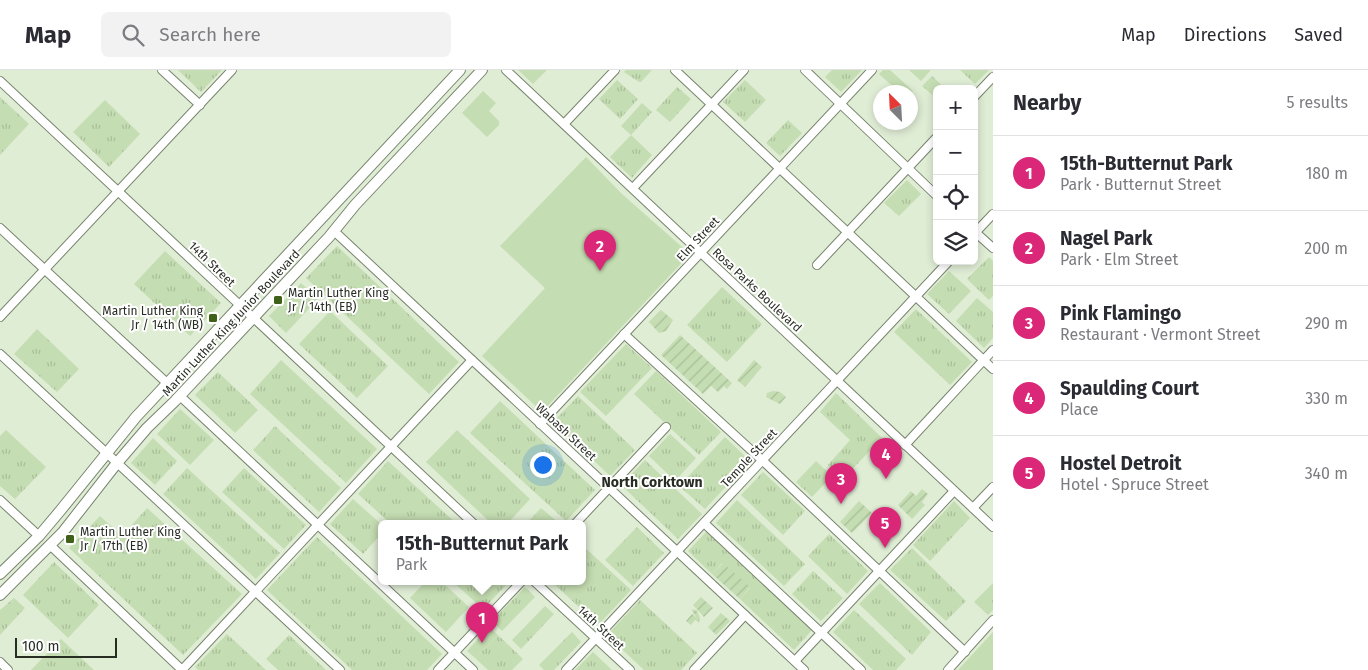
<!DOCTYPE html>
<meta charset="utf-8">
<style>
body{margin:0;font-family:"Fira Sans",sans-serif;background:#f2f2f3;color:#2b2b33}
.controls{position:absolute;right:15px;top:15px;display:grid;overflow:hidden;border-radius:8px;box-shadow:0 2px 8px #0003}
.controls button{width:45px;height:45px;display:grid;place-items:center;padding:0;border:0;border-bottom:1px solid #e1e1e2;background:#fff;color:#2b2b33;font:25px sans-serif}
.compass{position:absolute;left:873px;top:15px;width:45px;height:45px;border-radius:50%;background:#fff;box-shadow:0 2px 8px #0003;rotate:336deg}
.scale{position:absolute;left:15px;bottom:12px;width:102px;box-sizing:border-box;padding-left:5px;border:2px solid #282d24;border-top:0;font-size:14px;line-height:18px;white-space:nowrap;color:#282d24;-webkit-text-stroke:4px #fff;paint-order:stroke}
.you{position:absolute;left:542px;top:394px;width:18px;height:18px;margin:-12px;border:4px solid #fff;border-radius:50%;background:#1a73e8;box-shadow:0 0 0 8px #1a73e833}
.badge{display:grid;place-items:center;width:32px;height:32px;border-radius:50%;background:#db2777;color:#fff;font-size:16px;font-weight:700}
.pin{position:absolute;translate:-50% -41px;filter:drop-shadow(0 1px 2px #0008)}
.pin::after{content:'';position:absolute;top:26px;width:18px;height:15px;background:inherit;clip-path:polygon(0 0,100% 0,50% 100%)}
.popup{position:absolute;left:378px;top:450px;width:208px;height:65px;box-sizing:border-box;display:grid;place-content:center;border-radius:8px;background:#fff;filter:drop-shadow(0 1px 4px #0005);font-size:16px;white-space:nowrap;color:#7c7c81}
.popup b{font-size:19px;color:#2b2b33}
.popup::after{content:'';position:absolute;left:50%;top:100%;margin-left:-10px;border:10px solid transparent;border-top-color:#fff}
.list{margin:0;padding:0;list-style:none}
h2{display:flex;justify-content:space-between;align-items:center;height:65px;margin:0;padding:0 20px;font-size:21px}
h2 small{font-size:16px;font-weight:400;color:#7c7c81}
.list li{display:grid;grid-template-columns:32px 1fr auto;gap:15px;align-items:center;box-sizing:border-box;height:75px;padding:0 20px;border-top:1px solid #e1e1e2}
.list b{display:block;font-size:19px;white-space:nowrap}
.list p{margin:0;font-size:16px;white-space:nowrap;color:#7c7c81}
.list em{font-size:16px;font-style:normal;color:#7c7c81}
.icon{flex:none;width:28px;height:28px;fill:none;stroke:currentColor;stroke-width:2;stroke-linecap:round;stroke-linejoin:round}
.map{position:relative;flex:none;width:993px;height:600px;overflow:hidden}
header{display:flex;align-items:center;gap:30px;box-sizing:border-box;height:70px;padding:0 25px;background:#fff;border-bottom:1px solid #e1e1e2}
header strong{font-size:24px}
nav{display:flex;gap:28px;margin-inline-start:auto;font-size:18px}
.search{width:350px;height:45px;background:#f2f2f3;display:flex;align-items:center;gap:12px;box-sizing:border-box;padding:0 18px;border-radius:8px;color:#7c7c81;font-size:19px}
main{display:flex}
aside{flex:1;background:#fff}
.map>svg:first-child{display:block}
.grass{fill:url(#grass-tufts)}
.park{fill:#c5ddb2}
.garden{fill:url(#garden-furrows)}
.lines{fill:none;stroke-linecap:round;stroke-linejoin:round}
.minor-casing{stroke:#78846e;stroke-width:10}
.major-casing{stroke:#78846e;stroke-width:12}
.minor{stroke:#fff;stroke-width:8}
.major{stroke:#fff;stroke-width:10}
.poi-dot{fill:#3f6117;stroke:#fff;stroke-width:2}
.labels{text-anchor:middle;stroke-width:4;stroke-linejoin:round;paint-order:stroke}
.street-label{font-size:12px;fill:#282d24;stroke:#fff}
.poi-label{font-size:12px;fill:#282d24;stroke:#fff;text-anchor:start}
.neighbourhood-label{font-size:14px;font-weight:bold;fill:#282d24;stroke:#fff}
</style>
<header>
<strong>Map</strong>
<div class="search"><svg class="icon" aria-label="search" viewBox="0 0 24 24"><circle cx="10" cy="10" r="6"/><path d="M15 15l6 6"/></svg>Search here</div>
<nav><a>Map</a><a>Directions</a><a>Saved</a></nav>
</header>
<main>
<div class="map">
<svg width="993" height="600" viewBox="0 0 993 600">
<defs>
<pattern id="grass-tufts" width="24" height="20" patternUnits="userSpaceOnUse" patternTransform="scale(1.25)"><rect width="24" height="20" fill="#c5ddb2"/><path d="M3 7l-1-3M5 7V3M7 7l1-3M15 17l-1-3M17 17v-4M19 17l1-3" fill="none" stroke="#a9be99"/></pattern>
<pattern id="garden-furrows" width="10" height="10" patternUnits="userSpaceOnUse" patternTransform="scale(1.25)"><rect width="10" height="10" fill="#c5ddb2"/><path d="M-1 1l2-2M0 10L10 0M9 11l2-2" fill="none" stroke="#a9be99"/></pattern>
</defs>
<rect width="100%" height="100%" fill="#e0edd5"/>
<g class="grass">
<polygon points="178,0 222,0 201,22"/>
<polygon points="626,0 652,0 641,12 639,12 624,2"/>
<polygon points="832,0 862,0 841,22 825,7"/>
<polygon points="883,0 890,0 913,21 911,23 899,22 879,4"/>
<polygon points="909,0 931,0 921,11"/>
<polygon points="960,0 989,0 975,14"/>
<polygon points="932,6 946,19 937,19 937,29 922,16"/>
<polygon points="617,10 638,29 620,49 599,29"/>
<polygon points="745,10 766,30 745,52 723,32"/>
<polygon points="677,17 691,29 670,52 656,40"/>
<polygon points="0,27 29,54 0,85"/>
<polygon points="105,30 140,64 109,97 73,62"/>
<polygon points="642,33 652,42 631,65 652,85 632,108 610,87 631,65 621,56"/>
<polygon points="788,50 802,63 780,86 766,73"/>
<polygon points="907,110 921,124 899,146 884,133"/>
<polygon points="337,176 459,292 429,324 306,208"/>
<polygon points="165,181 221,233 190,266 134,214"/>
<polygon points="989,187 993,191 993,226 989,230 967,209"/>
<polygon points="949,201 971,221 949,244 927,224"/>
<polygon points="301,213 318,229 286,263 269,246"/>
<polygon points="722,217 762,254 727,292 687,255"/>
<polygon points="977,228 993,242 993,268 984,278 956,251"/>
<polygon points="916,239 972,292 950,315 894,262"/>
<polygon points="330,241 388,296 357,328 299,274"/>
<polygon points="37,259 79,299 57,322 14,284"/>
<polygon points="626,274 652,298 606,346 580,322"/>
<polygon points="281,290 377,379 346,413 250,324"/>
<polygon points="656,301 721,362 699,385 634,324"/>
<polygon points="218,302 258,340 235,363 195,325"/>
<polygon points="836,323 882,368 843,409 828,395 850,370 820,342"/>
<polygon points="578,326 635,380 610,406 553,352"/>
<polygon points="500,331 595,420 566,451 470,363"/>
<polygon points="180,339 214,370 190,395 157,364"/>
<polygon points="275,356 341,418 319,442 253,380"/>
<polygon points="6,360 46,397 15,429 0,416 0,366"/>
<polygon points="457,360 530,429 507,454 492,454 426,392"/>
<polygon points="670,364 696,388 675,411 649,386"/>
<polygon points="725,367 750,391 705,439 679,416"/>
<polygon points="153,368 177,391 155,415 131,393"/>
<polygon points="645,390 702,444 678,469 621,415"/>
<polygon points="388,391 457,454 391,454 358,424"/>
<polygon points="816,391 832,406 812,427 796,412"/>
<polygon points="187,398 280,483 256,509 163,424"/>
<polygon points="244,398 306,455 284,479 222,422"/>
<polygon points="763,402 805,441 783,465 741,425"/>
<polygon points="353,429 382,455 382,463 363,484 330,454"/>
<polygon points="737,430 805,494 784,516 716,453"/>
<polygon points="954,431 970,448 930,491 913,475"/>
<polygon points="147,438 242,524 183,585 69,478 100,446 122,466"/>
<polygon points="541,438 560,454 526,454"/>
<polygon points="637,457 664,483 633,516 605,490"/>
<polygon points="707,461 812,560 794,580 740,529 750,518 722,493 712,504 688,481"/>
<polygon points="829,464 868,501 847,524 808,486"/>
<polygon points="317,467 442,584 427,600 352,600 267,520"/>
<polygon points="582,475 631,520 600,553 596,553 552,512 582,512"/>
<polygon points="912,478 966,531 946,551 890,500"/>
<polygon points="54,492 99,535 68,568 23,525"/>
<polygon points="813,501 843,528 821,551 792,524"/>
<polygon points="425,512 442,512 469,537 446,562 410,528"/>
<polygon points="453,512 509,512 483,539"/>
<polygon points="880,513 931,562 912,585 859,534"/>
<polygon points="993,513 993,540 988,545 974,532"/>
<polygon points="525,517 535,527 502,561 492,551"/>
<polygon points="14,528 25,538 0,565 0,540"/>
<polygon points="640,530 697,583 681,600 644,600 609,567 609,563"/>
<polygon points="545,536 554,544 521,579 512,570"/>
<polygon points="854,540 906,589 896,600 873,600 833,562"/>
<polygon points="572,562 581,572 554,600 544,600 539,595"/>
<polygon points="227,564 266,600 198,600 195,597"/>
<polygon points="289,565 326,600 278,600 266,589"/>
<polygon points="498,565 523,589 512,600 488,600 475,588"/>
<polygon points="61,569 94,600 31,600"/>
<polygon points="593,582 612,600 575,600"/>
</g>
<g class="park">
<polygon points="518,0 547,0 533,14"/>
<polygon points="483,21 496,33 489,41 499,51 499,55 487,67 462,43"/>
<polygon points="586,87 622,124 690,184 542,342 482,286 545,218 500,176"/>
<polygon points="489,557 498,565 475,588 467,581"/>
<polygon points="993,562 993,600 958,600"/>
</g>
<g class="garden">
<polygon points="661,240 673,250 666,261 659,263 649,252"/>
<polygon points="680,265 732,313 727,319 724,316 718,322 711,316 703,324 661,285"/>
<polygon points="754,290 762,297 745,317 737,310"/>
<polygon points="773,321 780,322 786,327 780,334 766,327 767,323"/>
<polygon points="922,419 928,424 922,432 925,435 912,449 898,435 911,421 916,426"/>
<polygon points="859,431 872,443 852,463 840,452"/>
<polygon points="723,493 750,517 740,529 712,504"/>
<polygon points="701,527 713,538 704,547 693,535"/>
<polygon points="693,539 697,541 700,548 699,552 695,550 691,555 686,551 692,544 697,548 692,541"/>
<polygon points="721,543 730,551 716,565 708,557"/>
</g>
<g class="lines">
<g class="minor-casing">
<g id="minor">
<polyline points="162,0 200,35"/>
<polyline points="506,0 993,457"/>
<polyline points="675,0 993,299"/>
<polyline points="805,0 937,126"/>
<polyline points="0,11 474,454"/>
<polyline points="974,27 993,7"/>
<polyline points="564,54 615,0"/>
<polyline points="633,118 744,0"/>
<polyline points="0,158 168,314"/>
<polyline points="334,161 804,600"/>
<polyline points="974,161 993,178"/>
<polyline points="974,164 993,144"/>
<polyline points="817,195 937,67"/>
<polyline points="0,247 232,0"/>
<polyline points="624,264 763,391 965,582"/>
<polyline points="0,284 340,600"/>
<polyline points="180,326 473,600"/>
<polyline points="540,354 872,0"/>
<polyline points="905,375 993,280"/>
<polyline points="0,430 39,466"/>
<polyline points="973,438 993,417"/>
<polyline points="704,453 861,600"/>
<polyline points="575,454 666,357"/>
<polyline points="51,476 182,600"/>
<polyline points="535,512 630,600"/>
<polyline points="795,591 954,421"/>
<polyline points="0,592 8,600"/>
<polyline points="182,600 472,290"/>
<polyline points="438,600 521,512"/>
<polyline points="566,600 949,191"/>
<polyline points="694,600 745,545"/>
<polyline points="948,600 993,550"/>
</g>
</g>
<g class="major-casing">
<g id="major">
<polyline points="0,504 39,466 60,441 136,347 460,0"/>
<polyline points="0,525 63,462 117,393 147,358 175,331 329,167 355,135 482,0"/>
</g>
</g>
<use href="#minor" class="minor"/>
<use href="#major" class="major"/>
</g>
<g class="poi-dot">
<rect x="273" y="225" width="10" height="10" rx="2.5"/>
<rect x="208" y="243" width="10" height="10" rx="2.5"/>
<rect x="65" y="464" width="10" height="10" rx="2.5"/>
</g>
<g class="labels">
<g class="street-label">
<text transform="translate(698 169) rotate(-47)" y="4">Elm Street</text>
<text transform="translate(212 194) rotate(44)" y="4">14th Street</text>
<text transform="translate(757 220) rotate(43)" y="4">Rosa Parks Boulevard</text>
<text transform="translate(231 253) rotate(-47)" y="4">Martin Luther King Junior Boulevard</text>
<text transform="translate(566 362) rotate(43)" y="4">Wabash Street</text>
<text transform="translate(749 388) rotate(-47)" y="4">Temple Street</text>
<text transform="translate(601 558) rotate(43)" y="4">14th Street</text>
</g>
<g class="poi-label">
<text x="288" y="227">Martin Luther King<tspan x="288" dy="14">Jr / 14th (EB)</tspan></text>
<text x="203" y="245" text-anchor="end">Martin Luther King<tspan x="203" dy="14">Jr / 14th (WB)</tspan></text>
<text x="80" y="466">Martin Luther King<tspan x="80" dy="14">Jr / 17th (EB)</tspan></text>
</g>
<g class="neighbourhood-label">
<text x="652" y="417">North Corktown</text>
</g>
</g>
</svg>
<div class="controls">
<button>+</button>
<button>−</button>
<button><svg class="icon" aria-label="locate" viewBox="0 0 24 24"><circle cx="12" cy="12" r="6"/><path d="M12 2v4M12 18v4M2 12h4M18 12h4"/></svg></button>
<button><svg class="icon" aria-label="layers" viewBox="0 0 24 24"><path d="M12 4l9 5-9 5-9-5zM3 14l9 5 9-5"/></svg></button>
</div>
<svg class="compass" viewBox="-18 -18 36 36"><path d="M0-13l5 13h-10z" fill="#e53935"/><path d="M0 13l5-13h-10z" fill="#7c7c81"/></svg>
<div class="scale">100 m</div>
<div class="you"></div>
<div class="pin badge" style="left:482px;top:573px">1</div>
<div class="popup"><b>15th-Butternut Park</b>Park</div>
<div class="pin badge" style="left:600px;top:201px">2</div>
<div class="pin badge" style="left:841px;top:434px">3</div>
<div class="pin badge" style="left:886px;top:409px">4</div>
<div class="pin badge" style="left:885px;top:478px">5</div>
</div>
<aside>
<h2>Nearby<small>5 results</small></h2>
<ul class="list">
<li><span class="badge">1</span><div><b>15th-Butternut Park</b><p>Park · Butternut Street</p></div><em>180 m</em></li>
<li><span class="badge">2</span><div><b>Nagel Park</b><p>Park · Elm Street</p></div><em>200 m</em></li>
<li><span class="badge">3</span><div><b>Pink Flamingo</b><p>Restaurant · Vermont Street</p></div><em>290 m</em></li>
<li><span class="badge">4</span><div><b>Spaulding Court</b><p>Place</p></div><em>330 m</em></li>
<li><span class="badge">5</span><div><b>Hostel Detroit</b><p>Hotel · Spruce Street</p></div><em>340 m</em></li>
</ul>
</aside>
</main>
